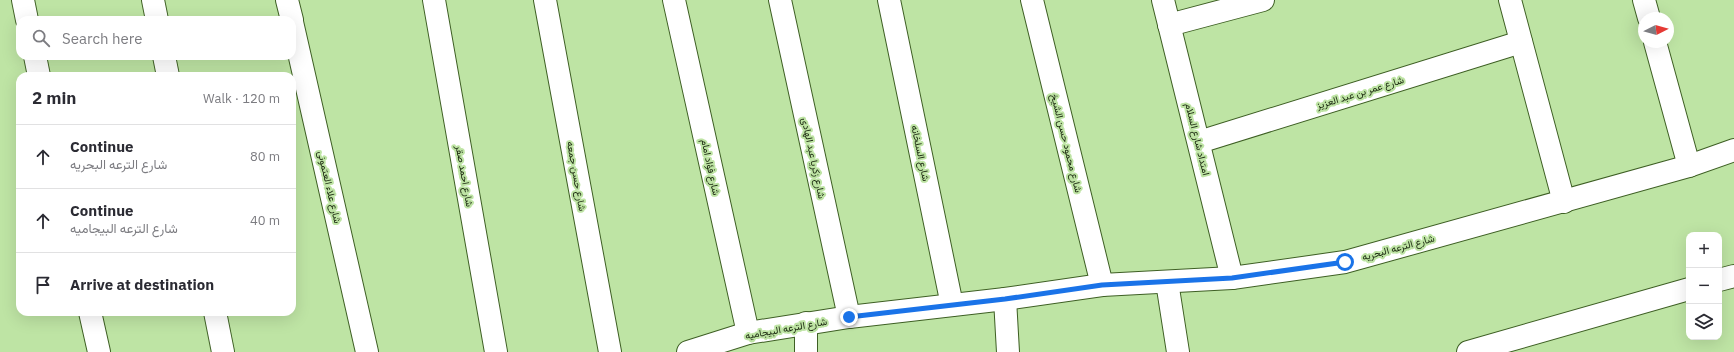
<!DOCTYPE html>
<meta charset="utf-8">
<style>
body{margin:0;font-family:"IBM Plex Sans",Vazirmatn,sans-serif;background:#f2f2f3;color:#2b2b33}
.controls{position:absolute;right:12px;bottom:12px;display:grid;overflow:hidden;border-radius:8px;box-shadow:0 4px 16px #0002}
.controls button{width:36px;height:36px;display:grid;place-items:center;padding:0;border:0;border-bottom:1px solid #e1e1e2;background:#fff;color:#2b2b33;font:20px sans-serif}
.compass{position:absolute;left:1638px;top:12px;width:36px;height:36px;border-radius:50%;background:#fff;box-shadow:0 4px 16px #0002;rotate:84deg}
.stop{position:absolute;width:12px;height:12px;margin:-9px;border:3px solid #1a73e8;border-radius:50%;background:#fff}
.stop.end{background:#1a73e8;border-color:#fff;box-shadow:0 1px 4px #0008}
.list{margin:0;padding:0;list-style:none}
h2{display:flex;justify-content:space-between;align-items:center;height:52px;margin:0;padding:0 16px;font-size:17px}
h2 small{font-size:13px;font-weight:400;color:#7c7c81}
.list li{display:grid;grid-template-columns:26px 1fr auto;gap:12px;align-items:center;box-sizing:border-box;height:64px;padding:0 16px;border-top:1px solid #e1e1e2}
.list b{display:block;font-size:15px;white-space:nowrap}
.list p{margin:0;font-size:13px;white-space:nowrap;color:#7c7c81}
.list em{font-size:13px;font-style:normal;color:#7c7c81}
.icon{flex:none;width:22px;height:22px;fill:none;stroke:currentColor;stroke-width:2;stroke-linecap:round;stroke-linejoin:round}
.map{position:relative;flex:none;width:1734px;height:352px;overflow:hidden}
.search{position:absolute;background:#fff;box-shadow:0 4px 16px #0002;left:16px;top:16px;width:280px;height:44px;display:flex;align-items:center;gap:10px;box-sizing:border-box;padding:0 14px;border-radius:12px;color:#7c7c81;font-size:15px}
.panel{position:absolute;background:#fff;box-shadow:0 4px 16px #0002;left:16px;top:72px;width:280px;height:244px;border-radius:12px}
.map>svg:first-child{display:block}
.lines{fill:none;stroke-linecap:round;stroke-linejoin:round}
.minor-casing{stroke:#3e5f24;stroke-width:24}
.minor{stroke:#fff;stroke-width:22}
.route{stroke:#1a73e8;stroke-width:5}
.labels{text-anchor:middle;stroke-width:4;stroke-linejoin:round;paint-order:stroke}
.street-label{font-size:10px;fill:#1a280f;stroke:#bee4a4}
</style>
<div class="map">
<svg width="1734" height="352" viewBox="0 0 1734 352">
<rect width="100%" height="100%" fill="#bee4a4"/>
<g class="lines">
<g class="minor-casing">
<g id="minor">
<polyline points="23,0 27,20"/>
<polyline points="153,0 157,20"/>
<polyline points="287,0 292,20"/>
<polyline points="434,0 496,352"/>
<polyline points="545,0 610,352"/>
<polyline points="674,0 748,333"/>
<polyline points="780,0 849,317"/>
<polyline points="889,0 952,305"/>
<polyline points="1032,0 1102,285"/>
<polyline points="1163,0 1232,278"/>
<polyline points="1510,0 1564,202"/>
<polyline points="1644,0 1649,18"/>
<polyline points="292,22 367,352"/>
<polyline points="1169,25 1263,0"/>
<polyline points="1655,42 1689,166"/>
<polyline points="35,56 39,76"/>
<polyline points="164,56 168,76"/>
<polyline points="1199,142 1521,42"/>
<polyline points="1719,280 1734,276"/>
<polyline points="1167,282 1178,352"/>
<polyline points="1005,299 1008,352"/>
<polyline points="90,312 99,352"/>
<polyline points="215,312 223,352"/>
<polyline points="688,352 748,333 849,317 1005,299 1102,285 1232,278 1345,262 1689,166 1734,150"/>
<polyline points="806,352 806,323"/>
<polyline points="1468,352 1689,289"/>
</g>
</g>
<use href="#minor" class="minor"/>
</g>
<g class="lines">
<polyline class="route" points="849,317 1005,299 1102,285 1232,278 1345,262"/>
</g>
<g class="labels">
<g class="street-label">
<text transform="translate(1360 92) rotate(-17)" y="4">شارع عمر بن عبد العزيز</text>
<text transform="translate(1198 139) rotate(76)" y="4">امتداد شارع السلام</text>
<text transform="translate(1067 143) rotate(76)" y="4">شارع محمود حسن الشيخ</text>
<text transform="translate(921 153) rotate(78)" y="4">شارع السلخانه</text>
<text transform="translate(814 158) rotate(78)" y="4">شارع زكريا عبد الهادى</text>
<text transform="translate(711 167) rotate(78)" y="4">شارع فؤاد امام</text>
<text transform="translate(465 176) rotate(80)" y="4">شارع احمد صقر</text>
<text transform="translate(577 176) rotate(80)" y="4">شارع حسن جمعه</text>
<text transform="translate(330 187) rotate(77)" y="4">شارع علاء العتمونى</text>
<text transform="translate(1398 247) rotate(-15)" y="4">شارع الترعه البحريه</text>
<text transform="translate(786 328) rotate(-10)" y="4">شارع الترعه البيجاميه</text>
</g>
</g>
</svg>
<div class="controls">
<button>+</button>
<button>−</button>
<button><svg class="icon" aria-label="layers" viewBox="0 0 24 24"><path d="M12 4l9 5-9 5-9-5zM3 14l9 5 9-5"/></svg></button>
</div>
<svg class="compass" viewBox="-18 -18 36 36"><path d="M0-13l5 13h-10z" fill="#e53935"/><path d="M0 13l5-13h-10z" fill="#7c7c81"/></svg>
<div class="stop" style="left:1345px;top:262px"></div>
<div class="stop end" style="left:849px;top:317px"></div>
<div class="search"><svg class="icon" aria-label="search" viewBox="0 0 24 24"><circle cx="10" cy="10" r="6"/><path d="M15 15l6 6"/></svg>Search here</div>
<section class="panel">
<h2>2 min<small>Walk · 120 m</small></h2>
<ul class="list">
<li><svg class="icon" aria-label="ahead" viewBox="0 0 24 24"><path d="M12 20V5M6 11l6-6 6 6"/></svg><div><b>Continue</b><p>شارع الترعه البحريه</p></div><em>80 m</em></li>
<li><svg class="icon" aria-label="ahead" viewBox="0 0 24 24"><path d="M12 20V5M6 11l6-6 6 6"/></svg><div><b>Continue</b><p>شارع الترعه البيجاميه</p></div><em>40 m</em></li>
<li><svg class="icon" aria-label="arrive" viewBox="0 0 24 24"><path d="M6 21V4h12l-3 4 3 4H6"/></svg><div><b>Arrive at destination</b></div></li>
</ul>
</section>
</div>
